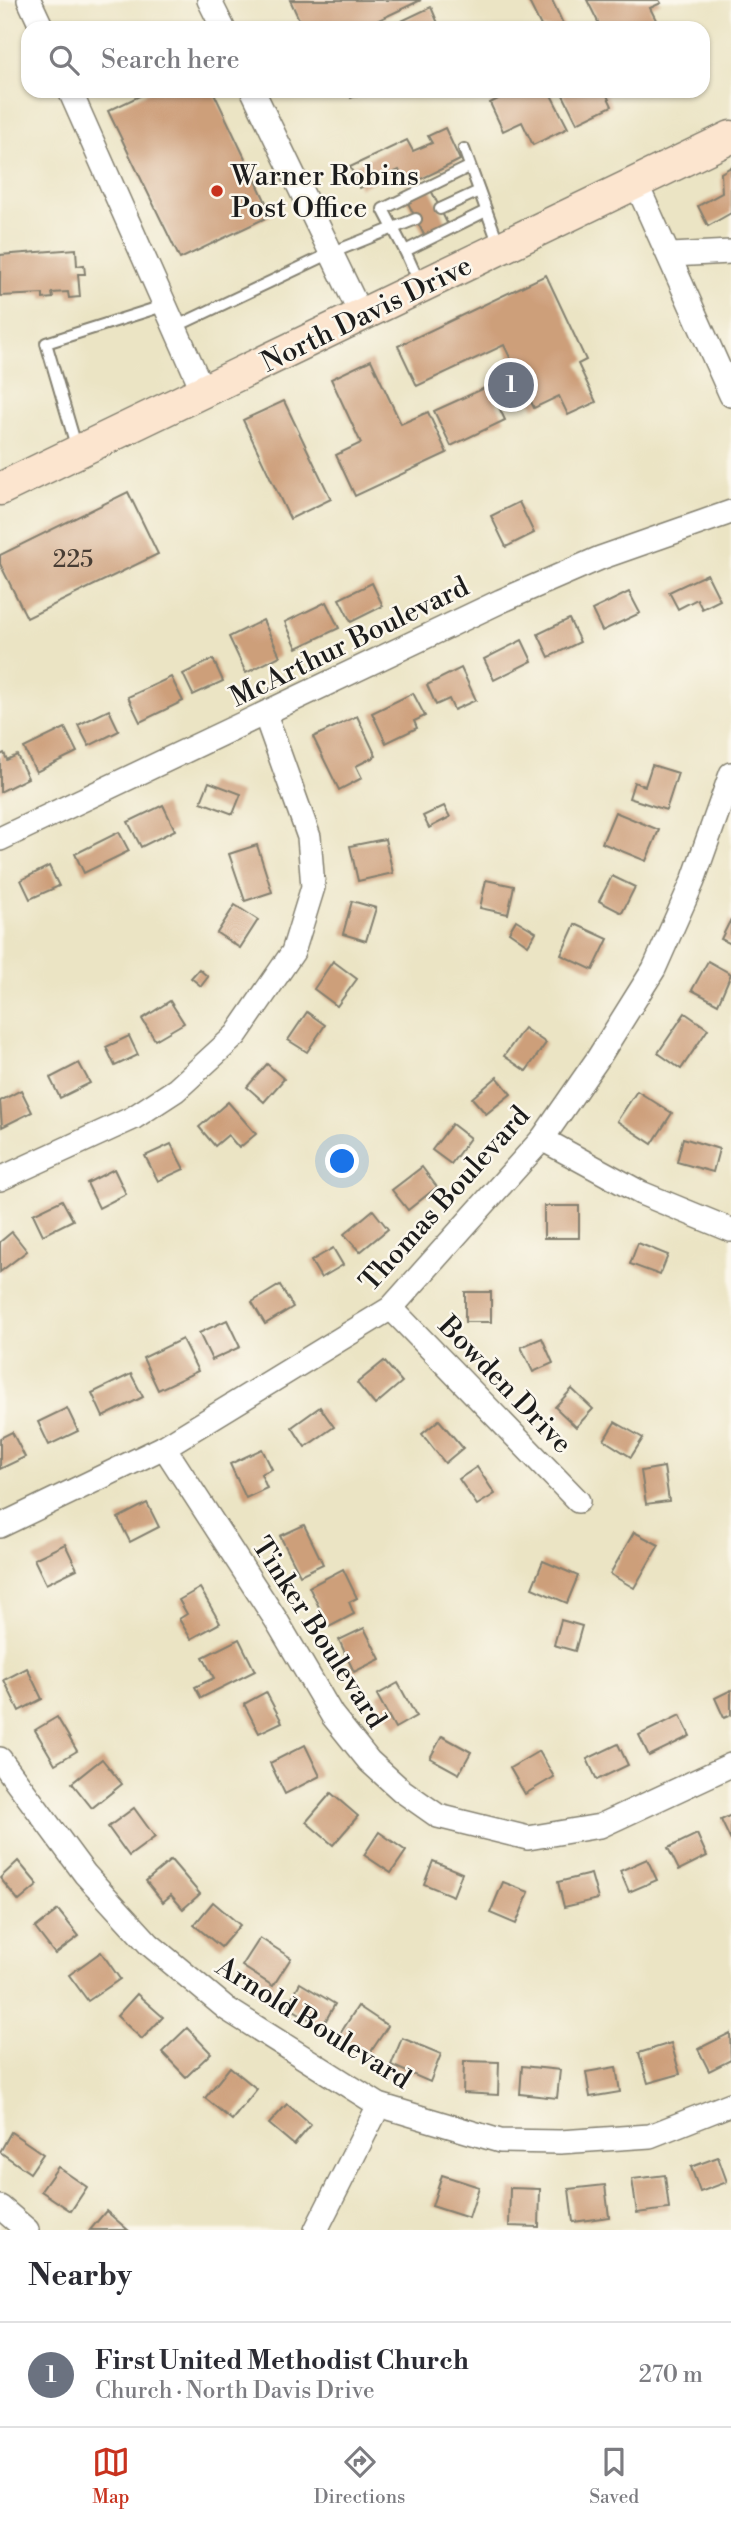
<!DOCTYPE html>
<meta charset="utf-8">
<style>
body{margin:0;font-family:"Libre Bodoni",serif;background:#f7f7f7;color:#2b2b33}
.you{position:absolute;left:343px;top:1162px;width:24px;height:24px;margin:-18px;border:5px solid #fff;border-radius:50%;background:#1a73e8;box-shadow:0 0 0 10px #1a73e833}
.badge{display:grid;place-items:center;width:46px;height:46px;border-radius:50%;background:#c8321e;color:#fff;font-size:23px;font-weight:700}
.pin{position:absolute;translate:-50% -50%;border:4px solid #fff;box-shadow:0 2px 7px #0006}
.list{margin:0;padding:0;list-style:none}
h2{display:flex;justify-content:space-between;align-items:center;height:91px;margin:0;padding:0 28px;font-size:30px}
h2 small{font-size:23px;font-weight:400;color:#7c7c81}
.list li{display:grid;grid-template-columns:46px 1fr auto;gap:21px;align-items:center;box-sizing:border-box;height:105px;padding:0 28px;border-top:2px solid #e1e1e2}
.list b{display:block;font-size:26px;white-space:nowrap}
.list p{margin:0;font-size:23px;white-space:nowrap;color:#7c7c81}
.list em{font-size:23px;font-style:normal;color:#7c7c81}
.icon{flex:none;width:38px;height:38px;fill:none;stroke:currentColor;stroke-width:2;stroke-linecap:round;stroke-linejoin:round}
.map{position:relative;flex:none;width:731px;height:2230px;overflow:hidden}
.search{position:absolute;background:#fff;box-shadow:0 2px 5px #0004;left:21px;right:21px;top:21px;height:77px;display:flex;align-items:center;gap:18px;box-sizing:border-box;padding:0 24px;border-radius:21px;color:#7c7c81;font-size:26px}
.sheet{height:196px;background:#fff}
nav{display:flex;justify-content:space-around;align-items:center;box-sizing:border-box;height:98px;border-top:2px solid #e1e1e2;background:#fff;font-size:19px;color:#7c7c81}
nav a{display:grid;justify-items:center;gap:4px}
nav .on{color:#c8321e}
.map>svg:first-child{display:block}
.building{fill:#cd9f7a}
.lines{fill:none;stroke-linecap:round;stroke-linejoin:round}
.lane-casing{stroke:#848070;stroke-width:14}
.street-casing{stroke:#848070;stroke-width:26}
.secondary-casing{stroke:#848070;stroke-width:35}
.lane{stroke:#fff;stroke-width:10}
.street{stroke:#fff;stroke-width:23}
.secondary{stroke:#fce5cf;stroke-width:32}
.poi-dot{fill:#c8321e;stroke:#fbf7ec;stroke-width:2.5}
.labels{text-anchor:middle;stroke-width:5;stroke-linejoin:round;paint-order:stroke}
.number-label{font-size:24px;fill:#483d34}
.poi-label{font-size:28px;fill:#1c1c1c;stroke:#fbf7ec;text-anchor:start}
.street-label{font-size:28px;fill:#1c1c1c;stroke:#fbf7ec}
</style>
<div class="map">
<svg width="731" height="2230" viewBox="0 0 731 2230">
<rect width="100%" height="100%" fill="#fbf7ec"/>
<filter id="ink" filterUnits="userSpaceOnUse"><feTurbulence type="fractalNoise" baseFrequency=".0143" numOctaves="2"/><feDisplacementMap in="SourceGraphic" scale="14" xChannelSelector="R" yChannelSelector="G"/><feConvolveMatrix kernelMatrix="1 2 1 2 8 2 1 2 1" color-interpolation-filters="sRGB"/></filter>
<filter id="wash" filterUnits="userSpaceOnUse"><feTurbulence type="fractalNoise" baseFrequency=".00686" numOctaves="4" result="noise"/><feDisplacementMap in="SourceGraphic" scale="28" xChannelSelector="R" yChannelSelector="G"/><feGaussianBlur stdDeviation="1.57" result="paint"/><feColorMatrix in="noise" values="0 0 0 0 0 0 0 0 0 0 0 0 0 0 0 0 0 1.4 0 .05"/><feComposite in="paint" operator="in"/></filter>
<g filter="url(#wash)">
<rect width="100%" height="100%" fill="#ebe4c4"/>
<g id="blocks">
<g class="building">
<polygon points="290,0 421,0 362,28 303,28"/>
<polygon points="528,0 552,0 565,28 542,28"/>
<polygon points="587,0 659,0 661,3 650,8 660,28 601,28"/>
<polygon points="431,7 440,28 387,28"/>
<polygon points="150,91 213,91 272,215 180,259 108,111"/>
<polygon points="348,91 366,91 351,98"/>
<polygon points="514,91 549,91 568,128 533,145 522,122 503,131 490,103"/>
<polygon points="561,91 605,91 612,106 577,123"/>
<polygon points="445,128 460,160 407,186 399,170 360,188 350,167 407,140 413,151 432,143 428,136"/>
<polygon points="731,167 731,213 708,226 698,206 722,193 721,173"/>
<polygon points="430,188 449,227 426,239 406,199"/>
<polygon points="76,249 77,266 84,265 85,274 78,274 80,297 69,298 68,292 52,293 53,298 43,299 43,294 0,296 0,255"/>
<polygon points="546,275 586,360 578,364 596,402 568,415 559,396 534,408 504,345 417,386 398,346"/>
<polygon points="371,360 401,424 428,412 447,453 355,496 336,455 361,443 331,379"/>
<polygon points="489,386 505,420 451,446 434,411"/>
<polygon points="284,401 331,499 290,519 243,420"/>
<polygon points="128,492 158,554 27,618 0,564 0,555"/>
<polygon points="519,502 534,533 506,547 491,516"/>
<polygon points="707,574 720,600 702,609 697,599 678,609 669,592"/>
<polygon points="372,583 383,606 351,622 339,599"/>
<polygon points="629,592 640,613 602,631 592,610"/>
<polygon points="326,602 339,628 297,648 285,622"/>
<polygon points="569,619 580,642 549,657 538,634"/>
<polygon points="263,620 280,656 246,673 229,637"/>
<polygon points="522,640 532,661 494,680 484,659"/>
<polygon points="213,659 223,681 193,695 183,674"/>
<polygon points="461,668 476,700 454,710 449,699 436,705 427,685"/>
<polygon points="171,677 183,701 140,722 128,697"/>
<polygon points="413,693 425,716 414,721 417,728 386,743 372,713"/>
<polygon points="109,710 119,731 89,746 78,725"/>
<polygon points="357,716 376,756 356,766 362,778 339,790 313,737"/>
<polygon points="65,728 77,752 36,772 24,748"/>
<polygon points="4,753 7,760 17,755 28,778 0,792 0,755"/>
<polygon points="652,765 678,773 666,810 629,798 634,782 645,786"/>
<polygon points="209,782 241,794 233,814 201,802"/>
<polygon points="163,805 175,830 141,847 128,822"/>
<polygon points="444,806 450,817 429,828 423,816"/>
<polygon points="615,812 659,830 646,861 602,843"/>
<polygon points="119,832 129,851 84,873 75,854"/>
<polygon points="385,839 393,873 358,881 350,846"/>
<polygon points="257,845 272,892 245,901 229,854"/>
<polygon points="49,866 59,886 30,899 21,880"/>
<polygon points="612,876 635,887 622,913 599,901"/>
<polygon points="486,880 514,886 508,914 480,908"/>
<polygon points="352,901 376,908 366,941 343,934"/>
<polygon points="235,905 258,920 240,948 217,933"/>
<polygon points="731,919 731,944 721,939"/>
<polygon points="516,920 536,932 528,945 509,932"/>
<polygon points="575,924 608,939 593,970 561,955"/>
<polygon points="333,961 357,979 337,1006 314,989"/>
<polygon points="708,961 731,974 718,1004 692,990"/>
<polygon points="199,969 208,977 201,986 191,978"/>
<polygon points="170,1001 184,1023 155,1040 142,1019"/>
<polygon points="307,1012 325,1025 307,1052 288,1040"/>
<polygon points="685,1013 708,1029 681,1069 658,1053"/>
<polygon points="524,1028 546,1043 526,1071 504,1056"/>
<polygon points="129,1036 138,1055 115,1066 106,1047"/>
<polygon points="79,1063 90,1083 60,1098 50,1078"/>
<polygon points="267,1064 284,1079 264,1102 247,1087"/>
<polygon points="497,1077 511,1094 486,1114 472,1098"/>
<polygon points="21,1090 32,1112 2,1127 0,1101"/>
<polygon points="637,1091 672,1113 652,1144 617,1121"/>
<polygon points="228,1102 256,1134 239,1148 228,1135 215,1146 199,1127"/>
<polygon points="452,1124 470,1138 451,1164 432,1150"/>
<polygon points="683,1138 719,1149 713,1172 677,1162"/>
<polygon points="171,1144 184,1169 158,1181 145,1156"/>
<polygon points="422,1167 437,1187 408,1210 392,1190"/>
<polygon points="114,1169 126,1194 99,1208 87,1183"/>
<polygon points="62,1200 73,1220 43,1235 33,1214"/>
<rect x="544" y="1206" width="35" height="32"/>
<polygon points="373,1210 388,1229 360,1252 344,1234"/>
<polygon points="12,1232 27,1251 0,1272 0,1242"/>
<polygon points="638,1243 668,1255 660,1275 630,1264"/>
<polygon points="333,1248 343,1265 321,1278 311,1261"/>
<polygon points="280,1285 293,1307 265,1324 252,1302"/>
<rect x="465" y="1292" width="26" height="30"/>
<polygon points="227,1320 240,1347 212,1360 199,1333"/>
<polygon points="542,1338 553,1363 533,1372 521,1347"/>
<polygon points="182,1339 198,1371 158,1390 143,1358"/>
<polygon points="384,1361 402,1382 375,1405 357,1383"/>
<polygon points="131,1374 143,1397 103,1417 92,1393"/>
<polygon points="572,1389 593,1409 576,1427 555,1407"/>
<polygon points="320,1407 334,1427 305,1447 292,1427"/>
<polygon points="67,1408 78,1431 49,1445 38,1422"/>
<polygon points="439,1420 463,1448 445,1463 422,1434"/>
<polygon points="615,1422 643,1438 631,1457 604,1440"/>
<polygon points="12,1432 25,1457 0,1469 0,1438"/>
<polygon points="262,1449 272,1469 261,1474 267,1488 246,1498 230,1464"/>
<polygon points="477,1467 495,1494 477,1505 459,1479"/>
<polygon points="664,1467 669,1501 646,1504 641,1471"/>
<polygon points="147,1503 159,1527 130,1542 118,1518"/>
<polygon points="304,1525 323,1564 300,1575 280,1536"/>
<polygon points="634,1532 659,1545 634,1588 610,1574"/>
<polygon points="65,1544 77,1569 46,1584 34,1559"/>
<polygon points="543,1561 578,1576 567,1603 532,1588"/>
<polygon points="343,1569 357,1598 349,1602 354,1614 329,1627 309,1587"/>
<polygon points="200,1588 220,1623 191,1639 179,1619 187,1614 179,1600"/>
<polygon points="561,1620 582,1626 575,1651 554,1645"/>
<polygon points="364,1628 380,1659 354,1672 339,1640"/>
<polygon points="239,1639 255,1671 201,1698 195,1687 214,1678 203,1657"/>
<polygon points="27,1668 42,1699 19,1711 4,1680"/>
<polygon points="398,1683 416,1716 395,1728 377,1695"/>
<polygon points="731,1690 731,1715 724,1718 715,1698"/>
<polygon points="266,1692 282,1722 259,1733 244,1704"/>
<polygon points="680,1715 690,1736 649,1756 639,1735"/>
<polygon points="57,1717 77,1751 55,1764 35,1730"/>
<polygon points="442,1736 471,1752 459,1774 430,1758"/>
<polygon points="618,1744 628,1765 597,1780 587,1759"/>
<polygon points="305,1745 320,1776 285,1794 270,1763"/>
<polygon points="539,1751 554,1777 525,1794 510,1768"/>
<polygon points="102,1759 122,1784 92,1808 72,1783"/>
<polygon points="331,1793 358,1816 333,1845 306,1822"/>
<polygon points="134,1808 155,1837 129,1856 108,1827"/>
<polygon points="731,1815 731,1841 721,1820"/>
<polygon points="379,1832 406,1851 391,1873 364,1855"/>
<polygon points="697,1834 707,1856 679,1870 668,1848"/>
<polygon points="647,1859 657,1880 629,1892 620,1871"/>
<polygon points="171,1860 200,1894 183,1909 171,1895 163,1902 146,1881"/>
<polygon points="18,1861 38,1885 19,1901 0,1878"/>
<polygon points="433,1861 462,1873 453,1896 424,1884"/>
<polygon points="591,1874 598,1899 564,1907 558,1882"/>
<polygon points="503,1882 529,1892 516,1924 490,1913"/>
<polygon points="213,1902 240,1925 221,1947 194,1925"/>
<polygon points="58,1910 79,1936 55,1954 35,1928"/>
<polygon points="260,1938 291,1958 273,1986 242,1966"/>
<polygon points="101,1952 120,1979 88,2001 69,1975"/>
<polygon points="300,1983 335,2004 322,2027 287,2006"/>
<polygon points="137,1994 163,2017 142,2039 117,2016"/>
<polygon points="358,2006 388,2026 368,2056 338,2037"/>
<polygon points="187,2028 211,2053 186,2077 162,2052"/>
<polygon points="730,2033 731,2060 709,2071 698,2049"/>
<polygon points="402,2038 441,2054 430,2082 391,2065"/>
<polygon points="671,2043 680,2074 648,2083 639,2053"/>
<polygon points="464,2061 499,2062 498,2095 463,2093"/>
<polygon points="522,2066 560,2070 557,2098 520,2094"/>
<polygon points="230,2067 257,2089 232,2120 205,2098"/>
<polygon points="616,2067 620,2092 590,2097 586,2072"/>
<polygon points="287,2104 311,2125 294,2145 269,2124"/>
<polygon points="11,2132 43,2154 30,2173 0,2152"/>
<polygon points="718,2157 727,2182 700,2192 691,2167"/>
<polygon points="58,2167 87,2187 71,2211 41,2191"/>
<polygon points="442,2175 479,2187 469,2218 432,2206"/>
<polygon points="665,2175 669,2209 637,2213 632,2179"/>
<polygon points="605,2185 609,2217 573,2222 569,2189"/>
<polygon points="510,2188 540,2189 539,2227 509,2226"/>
<polygon points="106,2211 128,2230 90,2230"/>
</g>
</g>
</g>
<g filter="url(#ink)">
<use href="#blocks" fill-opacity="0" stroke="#848070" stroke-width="2"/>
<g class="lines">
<g class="lane-casing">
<g id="lane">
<polyline points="464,149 499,245"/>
<polyline points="440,209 479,191"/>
<polyline points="405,251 383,209 469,167"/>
<polyline points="420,284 405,251 486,211"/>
<polyline points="177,326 331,253 416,219"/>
<polyline points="77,449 46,343 166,305"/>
</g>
</g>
<g class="street-casing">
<g id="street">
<polyline points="29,0 42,28"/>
<polyline points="209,0 223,28"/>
<polyline points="70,91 203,391"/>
<polyline points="253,91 361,315"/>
<polyline points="636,183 731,395"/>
<polyline points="671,255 731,252"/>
<polyline points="0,839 501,601 600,558 731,512"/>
<polyline points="542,1139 641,1193 731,1230"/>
<polyline points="0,1179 133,1118 176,1090 236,1035 293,952 313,887 309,837 265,714"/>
<polyline points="391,1308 578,1501"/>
<polyline points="164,1447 278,1623 332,1715 369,1761 401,1790 438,1816 528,1838 600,1826 731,1765"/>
<polyline points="0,1526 164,1447 391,1308 542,1139 597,1060 654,969 693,881 731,774"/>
<polyline points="0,1759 85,1874 149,1944 227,2009 379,2105 500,2141 560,2142 650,2136 731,2104"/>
<polyline points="0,2207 27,2230"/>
<polyline points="316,2230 379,2105"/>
</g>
</g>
<g class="secondary-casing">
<polyline id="secondary" points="0,489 731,137"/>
</g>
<use href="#lane" class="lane"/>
<use href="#street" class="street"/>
<use href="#secondary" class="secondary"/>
</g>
</g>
<circle class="poi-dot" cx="217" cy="191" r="7"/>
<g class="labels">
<g class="number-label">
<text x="73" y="567">225</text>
</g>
<g class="poi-label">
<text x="231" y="185">Warner Robins<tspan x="231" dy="32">Post Office</tspan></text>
</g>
<g class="street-label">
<text transform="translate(366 313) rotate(-26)" y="10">North Davis Drive</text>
<text transform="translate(349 641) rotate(-26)" y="10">McArthur Boulevard</text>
<text transform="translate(444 1198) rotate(-48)" y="10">Thomas Boulevard</text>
<text transform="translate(506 1384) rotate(46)" y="10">Bowden Drive</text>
<text transform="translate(320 1632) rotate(57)" y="10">Tinker Boulevard</text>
<text transform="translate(314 2022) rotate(32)" y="10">Arnold Boulevard</text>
</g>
</g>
</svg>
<div class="you"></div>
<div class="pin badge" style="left:511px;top:385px;background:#6b7280">1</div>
<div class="search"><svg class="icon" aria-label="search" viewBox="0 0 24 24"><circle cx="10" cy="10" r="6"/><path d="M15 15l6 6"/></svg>Search here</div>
</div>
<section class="sheet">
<h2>Nearby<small></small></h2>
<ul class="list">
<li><span class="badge" style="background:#6b7280">1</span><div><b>First United Methodist Church</b><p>Church · North Davis Drive</p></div><em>270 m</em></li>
</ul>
</section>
<nav>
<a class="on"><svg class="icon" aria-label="map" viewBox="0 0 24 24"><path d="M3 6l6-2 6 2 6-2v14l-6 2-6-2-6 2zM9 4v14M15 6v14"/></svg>Map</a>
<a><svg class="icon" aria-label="directions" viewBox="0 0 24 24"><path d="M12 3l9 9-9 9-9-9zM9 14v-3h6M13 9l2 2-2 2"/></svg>Directions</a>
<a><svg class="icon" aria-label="saved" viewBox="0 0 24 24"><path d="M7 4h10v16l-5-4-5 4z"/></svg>Saved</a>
</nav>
